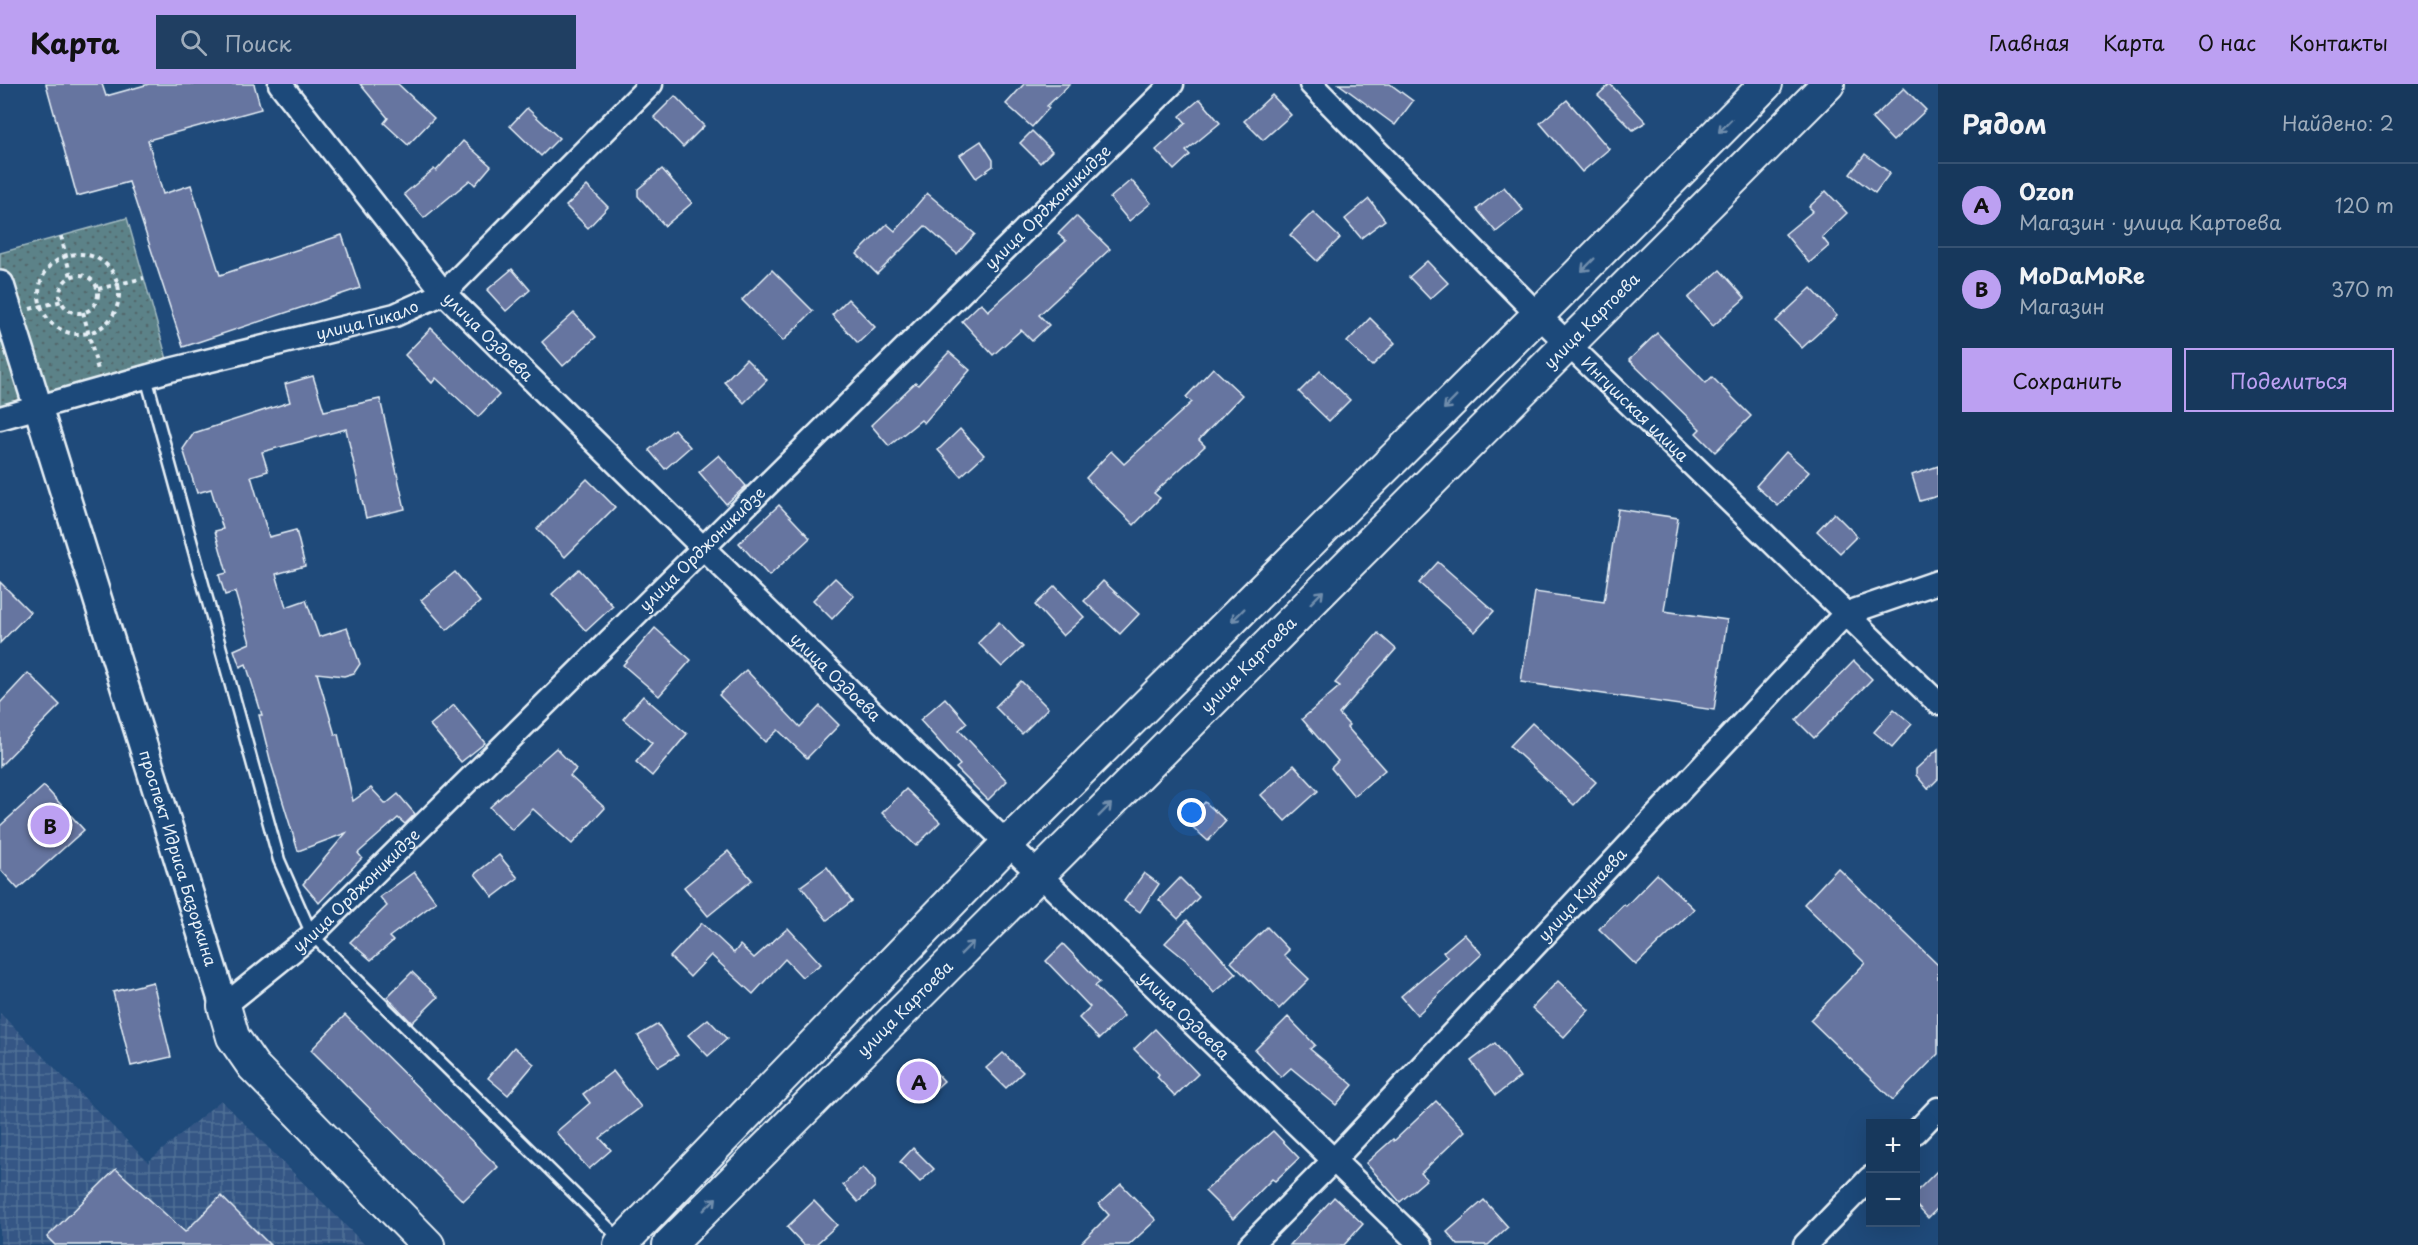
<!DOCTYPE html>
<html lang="ru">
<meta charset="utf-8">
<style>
body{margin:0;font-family:"Playpen Sans",sans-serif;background:#203f62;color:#f1f3f6}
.controls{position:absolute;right:18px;bottom:18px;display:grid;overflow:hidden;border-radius:0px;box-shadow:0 6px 24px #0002}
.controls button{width:54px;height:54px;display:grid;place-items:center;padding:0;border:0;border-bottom:2px solid #365272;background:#17385c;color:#f1f3f6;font:30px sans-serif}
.you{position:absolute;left:1192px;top:729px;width:21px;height:21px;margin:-15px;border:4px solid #fff;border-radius:50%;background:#1a73e8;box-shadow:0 0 0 9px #1a73e833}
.badge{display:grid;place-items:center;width:39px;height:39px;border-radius:50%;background:#bca0f2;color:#111;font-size:20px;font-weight:700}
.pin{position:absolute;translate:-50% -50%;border:3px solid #fff;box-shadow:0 2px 6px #0006}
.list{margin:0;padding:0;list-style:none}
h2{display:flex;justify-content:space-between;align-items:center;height:78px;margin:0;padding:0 24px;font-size:26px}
h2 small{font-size:20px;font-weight:400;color:#9eacbb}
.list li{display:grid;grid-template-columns:39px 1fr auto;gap:18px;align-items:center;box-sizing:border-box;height:84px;padding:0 24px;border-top:2px solid #365272}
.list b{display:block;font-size:22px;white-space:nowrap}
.list p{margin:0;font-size:20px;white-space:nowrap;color:#9eacbb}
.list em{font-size:20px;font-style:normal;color:#9eacbb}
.actions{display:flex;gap:12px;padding:18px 24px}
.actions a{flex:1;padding:14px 0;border:2px solid #bca0f2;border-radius:0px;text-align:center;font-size:21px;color:#bca0f2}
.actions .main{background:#bca0f2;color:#111}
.icon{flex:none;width:33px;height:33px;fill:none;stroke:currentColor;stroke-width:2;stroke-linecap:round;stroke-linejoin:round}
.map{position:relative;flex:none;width:1938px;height:1161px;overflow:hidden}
header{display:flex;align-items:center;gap:36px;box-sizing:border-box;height:84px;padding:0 30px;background:#bca0f2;color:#111}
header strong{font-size:28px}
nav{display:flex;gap:33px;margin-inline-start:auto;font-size:21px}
.search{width:420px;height:54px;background:#203f62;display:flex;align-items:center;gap:15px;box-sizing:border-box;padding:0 21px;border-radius:0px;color:#9eacbb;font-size:22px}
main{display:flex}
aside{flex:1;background:#17385c}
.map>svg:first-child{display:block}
.industrial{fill:url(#industrial-grid)}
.park{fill:url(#park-dots);stroke:#a2bac0;stroke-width:1.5}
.building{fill:#6674a0;stroke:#e8f1f8;stroke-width:1.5}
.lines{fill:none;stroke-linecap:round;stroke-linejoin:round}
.service-casing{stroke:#e8f1f8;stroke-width:15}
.minor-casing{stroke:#e8f1f8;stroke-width:27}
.tertiary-casing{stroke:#e8f1f8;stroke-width:32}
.secondary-casing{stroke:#e8f1f8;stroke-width:36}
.path{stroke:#e8f1f8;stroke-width:4;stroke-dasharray:4.5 4.5;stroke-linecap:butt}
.service{stroke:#1f4a7a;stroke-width:10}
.minor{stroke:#1f4a7a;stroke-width:22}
.tertiary{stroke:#1f4a7a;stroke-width:27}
.secondary{stroke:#1f4a7a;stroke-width:32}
.oneway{stroke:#6f8dac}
.labels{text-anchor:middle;stroke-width:5;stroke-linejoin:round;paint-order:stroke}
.street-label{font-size:16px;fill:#e8f1f8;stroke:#1f4a7a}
</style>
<header>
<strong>Карта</strong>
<div class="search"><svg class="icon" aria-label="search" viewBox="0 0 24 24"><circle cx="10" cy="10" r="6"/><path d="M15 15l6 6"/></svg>Поиск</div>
<nav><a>Главная</a><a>Карта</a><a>О нас</a><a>Контакты</a></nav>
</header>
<main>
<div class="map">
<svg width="1938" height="1161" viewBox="0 0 1938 1161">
<defs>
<pattern id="industrial-grid" width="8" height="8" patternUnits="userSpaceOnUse" patternTransform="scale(1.5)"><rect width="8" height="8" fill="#345785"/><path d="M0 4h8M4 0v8" fill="none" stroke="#517097"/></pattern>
<pattern id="park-dots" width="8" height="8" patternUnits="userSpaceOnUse" patternTransform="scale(1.5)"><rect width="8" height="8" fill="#5b8288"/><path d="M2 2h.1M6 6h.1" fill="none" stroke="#52686c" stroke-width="1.8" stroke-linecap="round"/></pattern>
</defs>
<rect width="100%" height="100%" fill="#1f4a7a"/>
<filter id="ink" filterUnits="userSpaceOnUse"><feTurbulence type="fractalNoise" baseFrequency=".0167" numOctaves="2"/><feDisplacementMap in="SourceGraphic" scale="12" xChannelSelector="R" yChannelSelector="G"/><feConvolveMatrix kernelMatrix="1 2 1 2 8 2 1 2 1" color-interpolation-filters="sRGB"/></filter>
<g filter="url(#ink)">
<polygon class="industrial" points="0,929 148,1078 221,1016 365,1161 0,1161"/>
<polygon class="park" points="127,134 170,286 0,334 0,169"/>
<g class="building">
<polygon points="46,0 102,0 106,12 149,0 254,0 261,25 148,56 163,110 191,101 220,191 342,151 360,204 183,263 129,98 77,112"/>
<polygon points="360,0 398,0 434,34 408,61 384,39 388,34"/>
<polygon points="1024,0 1070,0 1047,22 1049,24 1032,43 1006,20"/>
<polygon points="1339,0 1390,0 1413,17 1395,41"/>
<polygon points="1610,0 1646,38 1633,46 1598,11"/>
<polygon points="1904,4 1926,26 1893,57 1872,35"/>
<polygon points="1272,11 1291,31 1263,56 1244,37"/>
<polygon points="675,12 704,42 683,63 654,33"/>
<polygon points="1200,15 1220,39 1186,67 1190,71 1174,86 1156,66 1186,39 1180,32"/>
<polygon points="1567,16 1609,65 1582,88 1540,39"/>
<polygon points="527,24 559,54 541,72 510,42"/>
<polygon points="1032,47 1052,67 1040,79 1020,59"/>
<polygon points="463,57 491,82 475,101 470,96 424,134 404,110 434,85 436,87"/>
<polygon points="981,57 993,76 993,82 976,94 960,71"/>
<polygon points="1865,70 1890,89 1875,109 1850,90"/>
<polygon points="662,85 692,119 665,142 638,112 638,105"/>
<polygon points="1131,96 1151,119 1129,137 1110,114"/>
<polygon points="587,102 608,123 588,144 566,122"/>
<polygon points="1504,103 1523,126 1496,148 1477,125"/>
<polygon points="1826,107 1847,129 1822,153 1829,162 1809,179 1785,150 1813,127 1809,123"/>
<polygon points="927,109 975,150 957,170 925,142 877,190 857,170 887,140 895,147"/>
<polygon points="1369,115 1385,136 1361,154 1345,135"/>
<polygon points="1313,128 1340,154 1317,177 1290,151"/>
<polygon points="1076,132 1110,165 1039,231 1049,241 1032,257 1021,246 993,271 962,237 981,219 988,227 1066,157 1058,150"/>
<polygon points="1427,177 1448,199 1430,215 1409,193"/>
<polygon points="512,185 530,206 506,227 487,206"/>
<polygon points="772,186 813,227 783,257 742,216"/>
<polygon points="1720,186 1745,214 1713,242 1688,214"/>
<polygon points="1811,204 1837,232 1802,264 1776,237"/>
<polygon points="848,215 875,243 858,259 832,231"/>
<polygon points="574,229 596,253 563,282 542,258"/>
<polygon points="1370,234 1395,259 1372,282 1347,258"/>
<polygon points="431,244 499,311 478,333 436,294 432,299 405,271"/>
<polygon points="1657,249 1706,299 1712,293 1751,332 1715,368 1696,349 1700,345 1629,276"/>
<polygon points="949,268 970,286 924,339 921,336 889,362 871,341 915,299 918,301"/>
<polygon points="746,275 767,296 744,319 724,298"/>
<polygon points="1213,284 1242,311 1199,356 1205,362 1154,409 1160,414 1134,441 1086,394 1111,367 1124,380 1192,318 1186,313"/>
<polygon points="1320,287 1350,316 1329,337 1299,308"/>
<polygon points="313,292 324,327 380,315 405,425 366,434 346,345 262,368 268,387 251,392 269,453 296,446 305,482 276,490 286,523 306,516 319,553 347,544 360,580 354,589 344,592 317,589 335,651 338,650 353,717 371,704 386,720 398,710 415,730 405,740 398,734 358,769 362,774 319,819 303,800 346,749 298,767 271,679 259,631 262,631 246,580 240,583 234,566 250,559 235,508 225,511 219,491 227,489 215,447 223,445 211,405 197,409 183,365 194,349 290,318 285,300"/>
<polygon points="674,345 690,363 665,385 649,366"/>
<polygon points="960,345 984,371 961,392 938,366"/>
<polygon points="1786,368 1809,388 1778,422 1756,402"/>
<polygon points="719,371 746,402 726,420 699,388"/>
<polygon points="1938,382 1938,412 1920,417 1912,391"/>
<polygon points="587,395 615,423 565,473 537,445"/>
<polygon points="779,421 810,454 769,492 739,459"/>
<polygon points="1618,425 1678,434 1664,527 1727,536 1714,626 1521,598 1535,508 1604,518"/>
<polygon points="1834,429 1857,452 1840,469 1817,447"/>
<polygon points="1438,478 1494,527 1475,548 1419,499"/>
<polygon points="579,485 613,522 586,547 552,510"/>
<polygon points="455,488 480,518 447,546 421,516"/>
<polygon points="835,494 854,512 832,535 813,516"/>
<polygon points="1103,497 1139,530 1120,550 1084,517"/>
<polygon points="0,498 30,528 0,559"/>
<polygon points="1055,502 1084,533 1063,552 1035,521"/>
<polygon points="999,538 1023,563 1002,583 978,559"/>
<polygon points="655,544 691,576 659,612 623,581"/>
<polygon points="1378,549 1396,565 1339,630 1349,641 1347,643 1385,686 1354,712 1331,684 1338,677 1302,635 1340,602 1335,599"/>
<polygon points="1854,577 1872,595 1814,654 1796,636"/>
<polygon points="746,586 800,643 820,622 839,641 807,674 778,646 765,658 719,611"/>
<polygon points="28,589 60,621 0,682 0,619"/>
<polygon points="1021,597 1048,624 1022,650 995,623"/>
<polygon points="643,612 687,650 652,692 636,678 652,659 623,635"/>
<polygon points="945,614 967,639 959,646 1007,697 988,716 956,684 960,681 920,636"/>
<polygon points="454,621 485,659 461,678 430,641"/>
<polygon points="1894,625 1912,640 1892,663 1874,648"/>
<polygon points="1532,639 1596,698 1574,721 1510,662"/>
<polygon points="556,664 576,685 570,692 605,724 572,760 533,725 512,746 490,723"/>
<polygon points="1938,665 1938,695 1928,705 1916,691 1916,685"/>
<polygon points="1294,681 1318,707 1285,737 1261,711"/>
<polygon points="44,702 84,746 18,805 0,785 0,742"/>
<polygon points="906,705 940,738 916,762 882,729"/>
<polygon points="1205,718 1226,737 1208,757 1187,738"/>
<polygon points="728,767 752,796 708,832 684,803"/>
<polygon points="499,771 518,794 493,813 475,790"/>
<polygon points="827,783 852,817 827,836 801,802"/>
<polygon points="1838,784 1938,881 1938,970 1893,1016 1810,936 1865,879 1804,820"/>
<polygon points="414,788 436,818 389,853 393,857 371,876 350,858 387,822 380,813"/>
<polygon points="1144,789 1159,800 1140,828 1124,817"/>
<polygon points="1657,790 1694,825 1636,881 1599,845 1624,820 1626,822"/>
<polygon points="1180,794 1199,813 1178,835 1159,816"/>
<polygon points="1187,836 1236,890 1214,909 1186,876 1165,859"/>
<polygon points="702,839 734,869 740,861 754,874 788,844 821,880 802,893 785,875 753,910 711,871 690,893 670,873"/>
<polygon points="1267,843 1289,866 1284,871 1309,895 1279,925 1231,878"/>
<polygon points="1464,850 1482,870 1417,931 1401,912 1447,873 1443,868"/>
<polygon points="1063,860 1100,898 1095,902 1124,932 1099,955 1079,934 1090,923 1046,877"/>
<polygon points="412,888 438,913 412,939 387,913"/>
<polygon points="1558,897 1589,926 1564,953 1532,924"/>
<polygon points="153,898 171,973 131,982 113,908"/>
<polygon points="345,931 498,1083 463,1117 311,966"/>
<polygon points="1288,933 1315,961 1310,965 1353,1001 1336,1021 1291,984 1281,993 1255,966"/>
<polygon points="708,935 727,955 708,972 688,951"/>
<polygon points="658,940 678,971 658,983 638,952"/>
<polygon points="1155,945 1198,990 1175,1012 1157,993 1159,990 1134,965"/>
<polygon points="1495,959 1520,993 1496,1011 1471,977"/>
<polygon points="514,963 534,980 508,1011 488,994"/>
<polygon points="1003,969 1023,988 1006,1004 986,984"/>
<polygon points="925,977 944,997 922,1017 903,997"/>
<polygon points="613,987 641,1023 600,1054 611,1066 589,1085 556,1048 590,1019 583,1010"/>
<polygon points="1436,1017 1465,1047 1421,1089 1427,1095 1400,1118 1366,1079 1393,1055 1394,1057"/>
<polygon points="1273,1047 1299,1074 1275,1097 1272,1095 1233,1135 1205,1107"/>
<polygon points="913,1064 934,1085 920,1098 900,1078"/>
<polygon points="863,1083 875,1097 875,1103 858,1118 843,1101"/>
<polygon points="116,1085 185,1148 221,1112 270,1161 55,1161 47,1153"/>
<polygon points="1938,1086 1938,1124 1928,1134 1916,1121 1916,1108"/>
<polygon points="1121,1100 1156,1136 1129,1161 1079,1161 1109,1131 1099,1120"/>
<polygon points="1334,1113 1363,1140 1344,1161 1290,1161"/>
<polygon points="1484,1116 1508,1143 1488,1161 1458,1161 1447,1148"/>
<polygon points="814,1117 837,1141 815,1161 804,1161 787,1143"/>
</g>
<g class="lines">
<g class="service-casing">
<polyline id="service" points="146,293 279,776 312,851 621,1156"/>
</g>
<g class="minor-casing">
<g id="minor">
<path id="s1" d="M280,0L444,209L702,463L1421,1161"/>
<path id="s2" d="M1311,0L1538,231L1938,619"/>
<path id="s3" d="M0,334L170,286L395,231L444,209L651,0"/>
<path id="s4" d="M224,922L312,851L1172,0"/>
<polyline points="1916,1048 1938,1025"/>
<path id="s5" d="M1250,1161L1333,1077L1845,530L1938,498"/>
<polyline points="1805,1161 1870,1094"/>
</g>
</g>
<g class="tertiary-casing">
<g id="tertiary">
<path id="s6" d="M0,201L224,922"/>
</g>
</g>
<g class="secondary-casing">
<g id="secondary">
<polyline points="224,922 233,953 253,982 428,1161"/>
<polyline points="620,1161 1007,760 1538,231 1766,0"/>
<path id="s7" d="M669,1161L1828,0"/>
</g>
</g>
<g class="path">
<polyline points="61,152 71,193"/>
<circle cx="79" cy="210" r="40"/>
<circle cx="79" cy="210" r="19"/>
<polyline points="98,205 144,194"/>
<polyline points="30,225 62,217"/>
<polyline points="83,228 98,286"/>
</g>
<use href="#service" class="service"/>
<use href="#minor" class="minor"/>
<use href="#tertiary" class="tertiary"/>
<use href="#secondary" class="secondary"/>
</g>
<defs><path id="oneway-shaft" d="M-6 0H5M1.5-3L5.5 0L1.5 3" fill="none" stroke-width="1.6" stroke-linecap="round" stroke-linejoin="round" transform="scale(1.5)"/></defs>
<g class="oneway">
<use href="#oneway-shaft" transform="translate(1725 42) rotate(135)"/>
<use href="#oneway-shaft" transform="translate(1588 181) rotate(135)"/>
<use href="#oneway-shaft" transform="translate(1450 319) rotate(135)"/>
<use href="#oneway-shaft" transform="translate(1317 513) rotate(-45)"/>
<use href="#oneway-shaft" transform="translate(1238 531) rotate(135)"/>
<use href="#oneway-shaft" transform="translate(1105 726) rotate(-45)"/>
<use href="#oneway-shaft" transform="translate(967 864) rotate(-45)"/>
<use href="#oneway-shaft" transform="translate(710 1120) rotate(-45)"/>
</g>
</g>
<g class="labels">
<g class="street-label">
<text dy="6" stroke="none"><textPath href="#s4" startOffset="1148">улица Орджоникидзе</textPath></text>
<text dy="6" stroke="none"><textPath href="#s3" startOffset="380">улица Гикало</textPath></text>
<text dy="6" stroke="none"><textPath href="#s7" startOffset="1306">улица Картоева</textPath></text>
<text dy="6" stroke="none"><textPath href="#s1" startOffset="328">улица Оздоева</textPath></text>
<text dy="6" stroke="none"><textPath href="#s2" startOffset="459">Ингушская улица</textPath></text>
<text dy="6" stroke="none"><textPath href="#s4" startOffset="662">улица Орджоникидзе</textPath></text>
<text dy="6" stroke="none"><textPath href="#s7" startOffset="820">улица Картоева</textPath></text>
<text dy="6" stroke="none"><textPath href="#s1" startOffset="814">улица Оздоева</textPath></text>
<text dy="6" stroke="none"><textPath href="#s6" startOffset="600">проспект Идриса Базоркина</textPath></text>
<text dy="6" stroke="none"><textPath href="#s4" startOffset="176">улица Орджоникидзе</textPath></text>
<text dy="6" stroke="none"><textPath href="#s5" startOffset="483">улица Кунаева</textPath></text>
<text dy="6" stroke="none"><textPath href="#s7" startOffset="334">улица Картоева</textPath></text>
<text dy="6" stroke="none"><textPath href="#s1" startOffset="1300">улица Оздоева</textPath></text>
</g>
</g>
</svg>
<div class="controls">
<button>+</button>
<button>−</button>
</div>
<div class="you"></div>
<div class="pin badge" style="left:919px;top:997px">A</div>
<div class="pin badge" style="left:50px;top:741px">B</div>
</div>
<aside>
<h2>Рядом<small>Найдено: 2</small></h2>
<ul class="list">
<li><span class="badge">A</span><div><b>Ozon</b><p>Магазин · улица Картоева</p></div><em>120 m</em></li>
<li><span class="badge">B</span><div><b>MoDaMoRe</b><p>Магазин</p></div><em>370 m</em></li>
</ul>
<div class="actions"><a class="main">Сохранить</a><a>Поделиться</a></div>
</aside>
</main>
